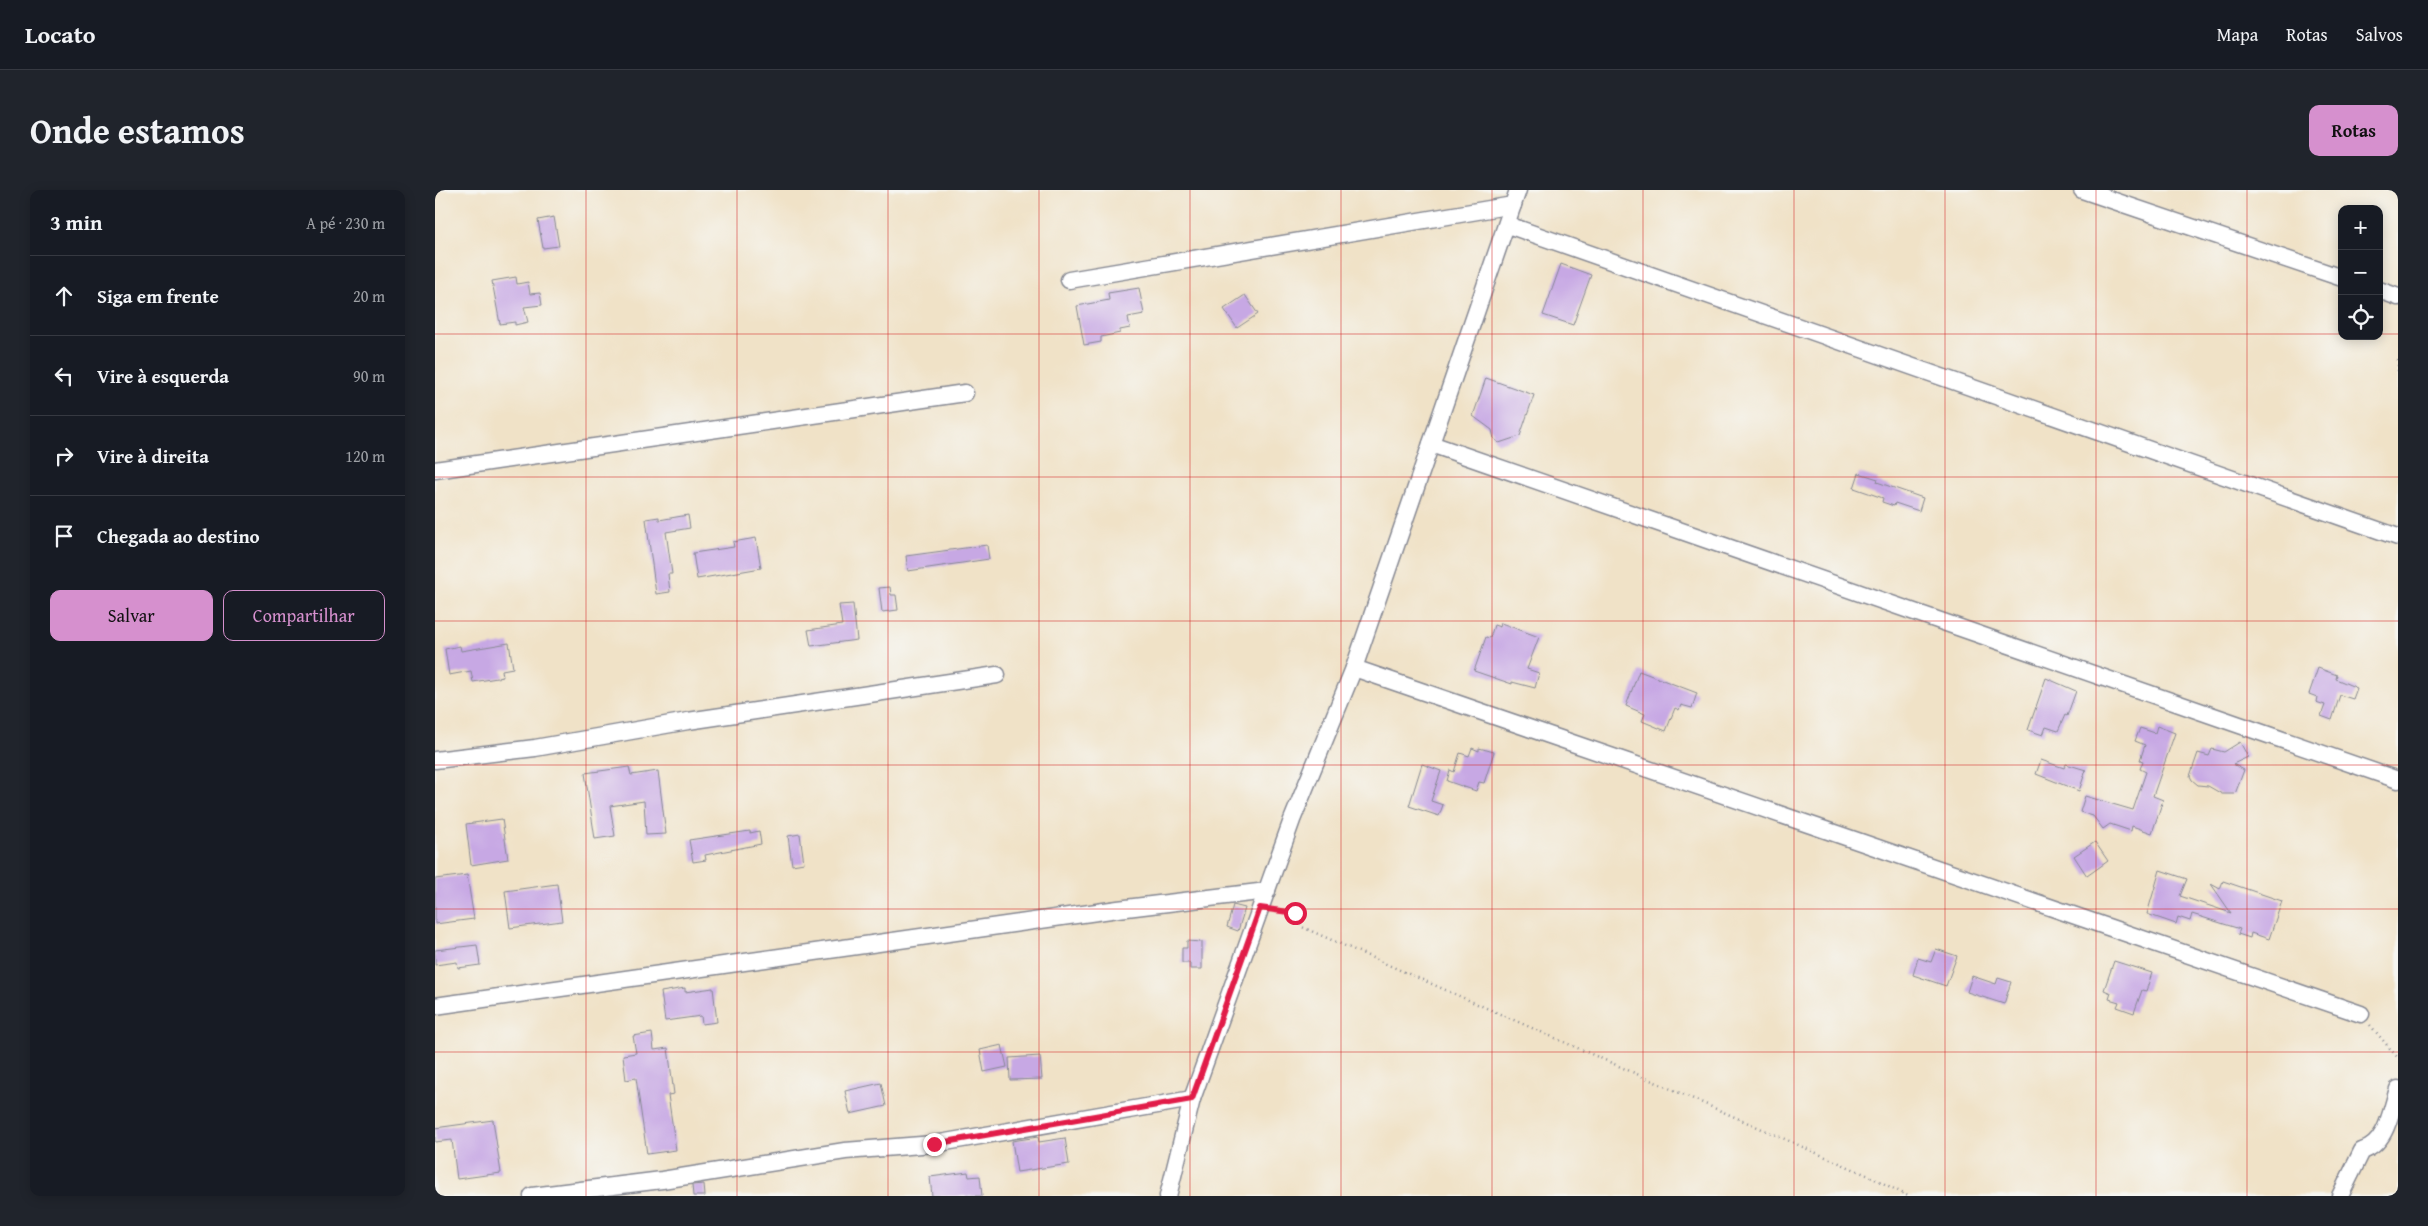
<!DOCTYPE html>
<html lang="pt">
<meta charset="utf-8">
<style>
body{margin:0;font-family:"Gentium Book Plus",serif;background:#20242c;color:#f1f3f6}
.controls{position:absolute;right:15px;top:15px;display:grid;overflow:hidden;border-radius:10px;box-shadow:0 2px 12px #0003}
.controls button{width:45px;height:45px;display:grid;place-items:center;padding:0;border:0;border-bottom:1px solid #363941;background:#171b24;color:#f1f3f6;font:25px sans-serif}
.stop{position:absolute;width:15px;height:15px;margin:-11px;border:4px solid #e11d48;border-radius:50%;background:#fff}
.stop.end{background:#e11d48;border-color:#fff;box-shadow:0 1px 5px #0008}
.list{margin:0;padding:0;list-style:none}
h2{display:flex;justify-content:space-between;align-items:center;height:65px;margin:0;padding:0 20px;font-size:21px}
h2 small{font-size:16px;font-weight:400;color:#9ea1a6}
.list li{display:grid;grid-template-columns:32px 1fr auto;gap:15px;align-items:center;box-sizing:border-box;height:80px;padding:0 20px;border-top:1px solid #363941}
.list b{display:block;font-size:19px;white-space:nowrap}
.list em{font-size:16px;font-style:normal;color:#9ea1a6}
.actions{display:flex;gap:10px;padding:15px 20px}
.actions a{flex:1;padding:11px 0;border:1px solid #d690ce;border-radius:10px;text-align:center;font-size:18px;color:#d690ce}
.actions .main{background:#d690ce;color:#111}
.icon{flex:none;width:28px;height:28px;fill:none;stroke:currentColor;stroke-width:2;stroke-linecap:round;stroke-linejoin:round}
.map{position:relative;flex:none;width:1963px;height:1006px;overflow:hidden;border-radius:10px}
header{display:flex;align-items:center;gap:30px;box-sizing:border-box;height:70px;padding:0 25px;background:#171b24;border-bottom:1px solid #363941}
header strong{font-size:24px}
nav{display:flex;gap:28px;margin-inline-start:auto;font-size:18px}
.intro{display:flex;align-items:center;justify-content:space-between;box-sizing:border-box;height:120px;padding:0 30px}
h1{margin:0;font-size:35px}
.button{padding:12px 22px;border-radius:10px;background:#d690ce;color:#111;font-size:18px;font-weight:700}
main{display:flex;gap:30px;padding:0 30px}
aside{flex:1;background:#171b24;border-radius:10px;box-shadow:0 2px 12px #0003}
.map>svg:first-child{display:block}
.building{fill:#c7a8e4}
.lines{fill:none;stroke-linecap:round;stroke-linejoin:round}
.minor-casing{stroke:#868892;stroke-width:19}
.path{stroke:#868892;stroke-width:2.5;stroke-dasharray:1 4;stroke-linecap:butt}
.minor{stroke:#fff;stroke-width:16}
.route{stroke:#e11d48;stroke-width:6}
.grid{fill:none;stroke:#d62828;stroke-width:1;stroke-opacity:0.55}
</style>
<header>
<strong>Locato</strong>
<nav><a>Mapa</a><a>Rotas</a><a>Salvos</a></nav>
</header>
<div class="intro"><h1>Onde estamos</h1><a class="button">Rotas</a></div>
<main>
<aside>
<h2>3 min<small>A pé · 230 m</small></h2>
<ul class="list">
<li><svg class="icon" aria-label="ahead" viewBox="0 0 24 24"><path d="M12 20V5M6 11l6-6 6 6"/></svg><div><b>Siga em frente</b></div><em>20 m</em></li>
<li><svg class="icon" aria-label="left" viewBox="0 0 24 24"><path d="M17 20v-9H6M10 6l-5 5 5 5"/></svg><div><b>Vire à esquerda</b></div><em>90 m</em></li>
<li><svg class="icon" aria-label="right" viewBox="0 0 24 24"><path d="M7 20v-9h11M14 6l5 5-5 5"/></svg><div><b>Vire à direita</b></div><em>120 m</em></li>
<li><svg class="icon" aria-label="arrive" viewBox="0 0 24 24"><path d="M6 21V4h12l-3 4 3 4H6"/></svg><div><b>Chegada ao destino</b></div></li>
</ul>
<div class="actions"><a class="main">Salvar</a><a>Compartilhar</a></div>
</aside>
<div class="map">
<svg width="1963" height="1006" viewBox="0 0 1963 1006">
<rect width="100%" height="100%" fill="#f6f6f2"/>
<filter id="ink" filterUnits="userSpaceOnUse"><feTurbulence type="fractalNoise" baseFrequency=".02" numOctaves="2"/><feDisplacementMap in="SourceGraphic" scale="10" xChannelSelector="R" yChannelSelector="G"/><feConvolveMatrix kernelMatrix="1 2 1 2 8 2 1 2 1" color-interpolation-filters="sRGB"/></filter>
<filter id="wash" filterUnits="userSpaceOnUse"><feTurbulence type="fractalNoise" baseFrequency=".0096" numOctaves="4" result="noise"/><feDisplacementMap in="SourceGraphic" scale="20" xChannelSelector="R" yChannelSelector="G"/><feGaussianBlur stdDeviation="1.12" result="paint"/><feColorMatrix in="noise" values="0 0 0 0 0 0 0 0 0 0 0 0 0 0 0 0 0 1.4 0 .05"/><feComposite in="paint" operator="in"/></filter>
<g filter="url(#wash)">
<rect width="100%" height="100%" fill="#f0e2c7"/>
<g id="blocks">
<g class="building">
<polygon points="119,27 124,56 108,58 103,30"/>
<polygon points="1126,74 1156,85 1138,135 1108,125"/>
<polygon points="81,87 82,94 93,92 95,104 105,103 107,115 89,117 93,132 80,135 80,132 65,134 57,91"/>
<polygon points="704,98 709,124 693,127 695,138 685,140 685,143 666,147 666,152 649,155 642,116 674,110 673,103"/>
<polygon points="810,105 823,124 802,138 789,119"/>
<polygon points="1051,188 1099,205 1085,246 1064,253 1059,249 1057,240 1038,226"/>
<polygon points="1424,283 1443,289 1442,292 1488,308 1484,321 1460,313 1459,316 1447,312 1448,308 1419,298"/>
<polygon points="253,325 255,338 231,342 237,384 233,384 235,402 221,404 211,329 224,327 224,330"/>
<polygon points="321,348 326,378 262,389 258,363 299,357 298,352"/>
<polygon points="552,355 554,369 473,381 471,366"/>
<polygon points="455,397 456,405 461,405 463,420 447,422 444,398"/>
<polygon points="418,414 422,450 376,456 373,440 407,435 404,415"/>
<polygon points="1066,433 1104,447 1092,479 1104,483 1100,498 1077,492 1077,494 1039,481 1051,447 1055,448 1059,435 1065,437"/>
<polygon points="74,453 78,478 67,480 68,487 38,492 36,481 14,485 10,459 25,456 26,461"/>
<polygon points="1883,478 1902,485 1901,489 1922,498 1918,509 1905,505 1897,530 1886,526 1890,515 1881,512 1882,507 1874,504"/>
<polygon points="1204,481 1262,503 1257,518 1246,515 1244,520 1240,518 1231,541 1207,531 1210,524 1191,516"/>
<polygon points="1611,488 1641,501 1632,526 1630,525 1623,541 1611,537 1608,545 1593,540"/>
<polygon points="1722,536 1740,543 1718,606 1728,610 1717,643 1697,636 1696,641 1675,634 1668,639 1658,626 1645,622 1650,606 1698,620 1711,582 1705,579 1708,571 1705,570 1710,555 1700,551 1705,538 1720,543"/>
<polygon points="1805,552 1813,567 1798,574 1809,580 1800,604 1787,604 1773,596 1763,595 1757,590 1755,586 1763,563 1774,566 1777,559 1789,562"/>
<polygon points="1037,558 1044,561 1044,558 1059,562 1049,593 1044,592 1041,601 1012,591 1015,580 1019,582 1025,563 1034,566"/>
<polygon points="1606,570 1629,578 1631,574 1651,580 1644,601 1601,584"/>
<polygon points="987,574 1006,581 996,611 1008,615 1004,626 974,616"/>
<polygon points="194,577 196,585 223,581 231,644 211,645 209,611 175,616 180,646 160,649 150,583"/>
<polygon points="67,629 73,669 36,675 31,634"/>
<polygon points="315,641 315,643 324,641 326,654 270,665 271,670 258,672 254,650"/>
<polygon points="365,644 369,673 357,675 353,646"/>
<polygon points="1660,652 1673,671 1652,686 1639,666"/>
<polygon points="1725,680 1752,689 1745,706 1796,723 1776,694 1785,699 1788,691 1847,711 1834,749 1816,743 1815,748 1803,744 1805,739 1757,724 1755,731 1743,727 1741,734 1712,724"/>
<polygon points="32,685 39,729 0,734 0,689"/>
<polygon points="122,694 127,731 75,738 70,701"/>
<polygon points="798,715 810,718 803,741 792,737"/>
<polygon points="752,751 767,752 767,779 755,779 755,773 747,773 747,758 752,758"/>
<polygon points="42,755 45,775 23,778 22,772 0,775 0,760"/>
<polygon points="1501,759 1522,766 1511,796 1478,785 1483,768 1496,772"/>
<polygon points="1679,771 1717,783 1711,801 1707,800 1699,823 1682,817 1684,812 1674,809 1676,803 1669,800"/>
<polygon points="1537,786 1561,794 1563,788 1576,792 1569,814 1532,802"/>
<polygon points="250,798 250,802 278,798 282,832 267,834 266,826 230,831 226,802"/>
<polygon points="217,843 219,860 233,858 239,904 233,905 241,960 212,964 201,888 191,890 188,865 201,863 198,846"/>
<polygon points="567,855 572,877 549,882 545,860"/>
<polygon points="605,866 607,889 575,890 574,868"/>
<polygon points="446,893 451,916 415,924 410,901"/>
<polygon points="58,930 66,983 22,989 17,950 0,952 0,938"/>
<polygon points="603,947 604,952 630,948 634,974 582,982 577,951"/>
<polygon points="533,982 534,987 545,986 547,1006 497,1006 495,987"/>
<polygon points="269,994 270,1006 258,1006 257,995"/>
</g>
</g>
</g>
<g filter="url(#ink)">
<use href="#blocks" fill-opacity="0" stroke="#868892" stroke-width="1"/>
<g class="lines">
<g class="minor-casing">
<g id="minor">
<polyline points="1647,0 1907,88"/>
<polyline points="1073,35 1963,347"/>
<polyline points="634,90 1078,15"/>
<polyline points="1944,100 1963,107"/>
<polyline points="996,254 1963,590"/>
<polyline points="0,280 530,203"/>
<polyline points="919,478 1926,824"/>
<polyline points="0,570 100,558 253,531 562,485"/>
<polyline points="0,816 683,719 832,701"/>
<polyline points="97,1006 227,990 410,961 499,954 757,909"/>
<polyline points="733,1006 757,909 857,630 919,478 1083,0"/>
<path d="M1905,1006L1927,961C1952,954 1956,920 1963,899"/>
</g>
</g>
<g class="path">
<polyline points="1963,170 1963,184"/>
<polyline points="842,720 860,723 867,737 1434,986 1473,1006"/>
<polyline points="1935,835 1963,868"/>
</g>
<use href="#minor" class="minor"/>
</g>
</g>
<g class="lines" filter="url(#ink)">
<polyline class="route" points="499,954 757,909 825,718 860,723"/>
</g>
<path class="grid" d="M151,0V1006M302,0V1006M453,0V1006M604,0V1006M755,0V1006M906,0V1006M1057,0V1006M1208,0V1006M1359,0V1006M1510,0V1006M1661,0V1006M1812,0V1006M0,144H1907M1944,144H1963M0,287H1963M0,431H1963M0,575H1963M0,719H1963M0,862H1963"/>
</svg>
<div class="controls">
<button>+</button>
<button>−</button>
<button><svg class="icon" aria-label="locate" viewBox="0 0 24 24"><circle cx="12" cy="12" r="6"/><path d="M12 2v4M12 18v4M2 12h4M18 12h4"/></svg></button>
</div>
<div class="stop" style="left:860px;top:723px"></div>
<div class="stop end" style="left:499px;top:954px"></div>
</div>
</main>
